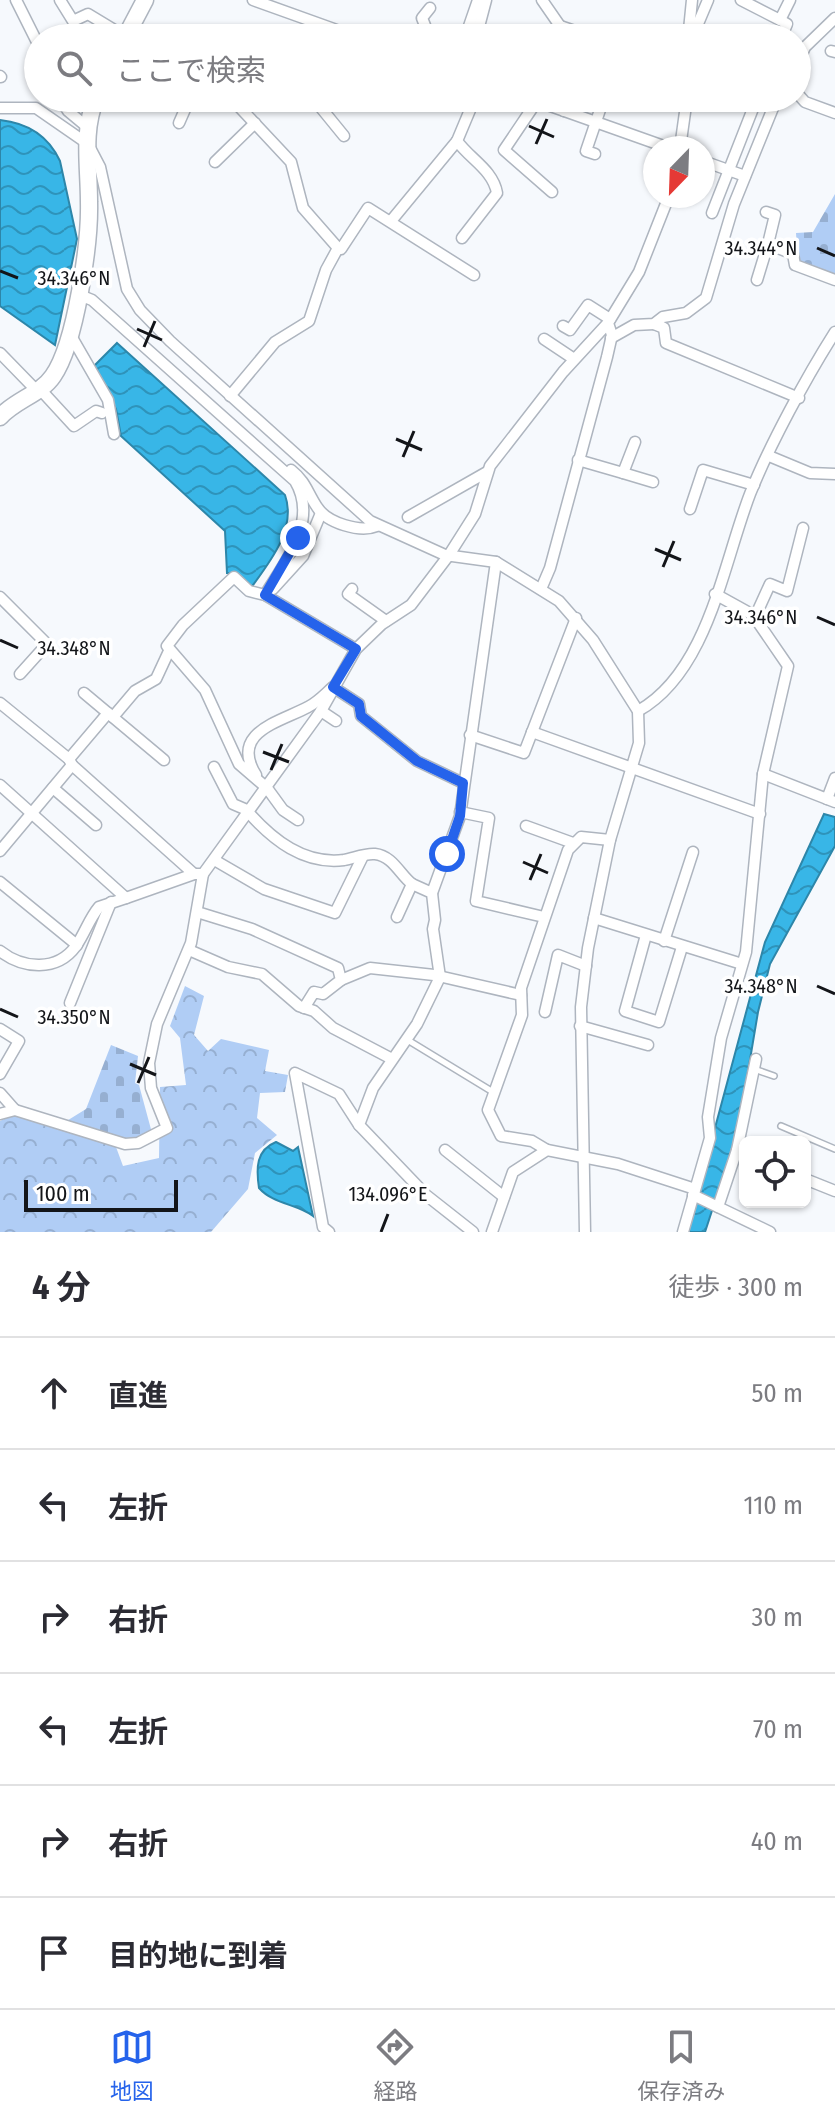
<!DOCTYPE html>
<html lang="ja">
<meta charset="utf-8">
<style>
body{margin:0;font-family:"Fira Sans Condensed","Noto Sans JP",sans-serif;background:#f2f2f3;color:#2b2b33}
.controls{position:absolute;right:24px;bottom:24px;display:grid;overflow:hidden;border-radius:12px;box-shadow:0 2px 6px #0004}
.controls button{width:72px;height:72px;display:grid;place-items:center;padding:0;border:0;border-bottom:2px solid #e1e1e2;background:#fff;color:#2b2b33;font:40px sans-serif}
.compass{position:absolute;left:643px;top:136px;width:72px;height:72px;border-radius:50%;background:#fff;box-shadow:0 2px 6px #0004;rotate:203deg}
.scale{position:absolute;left:24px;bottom:20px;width:154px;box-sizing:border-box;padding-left:8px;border:4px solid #131519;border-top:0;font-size:22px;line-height:28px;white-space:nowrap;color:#131519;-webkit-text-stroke:6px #fff;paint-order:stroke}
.stop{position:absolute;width:24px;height:24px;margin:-18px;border:6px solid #2563eb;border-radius:50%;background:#fff}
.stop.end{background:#2563eb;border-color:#fff;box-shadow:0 2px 8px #0008}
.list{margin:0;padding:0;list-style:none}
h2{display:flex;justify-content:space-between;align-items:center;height:104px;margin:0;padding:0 32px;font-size:34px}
h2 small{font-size:26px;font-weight:400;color:#7c7c81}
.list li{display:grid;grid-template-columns:52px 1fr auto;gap:24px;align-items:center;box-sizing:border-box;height:112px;padding:0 32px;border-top:2px solid #e1e1e2}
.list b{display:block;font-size:30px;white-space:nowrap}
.list em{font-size:26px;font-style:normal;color:#7c7c81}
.icon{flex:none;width:44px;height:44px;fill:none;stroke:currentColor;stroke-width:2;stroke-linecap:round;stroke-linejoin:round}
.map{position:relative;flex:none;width:835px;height:1232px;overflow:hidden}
.search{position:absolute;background:#fff;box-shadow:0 2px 6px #0004;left:24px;right:24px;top:24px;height:88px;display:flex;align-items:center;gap:20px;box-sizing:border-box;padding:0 28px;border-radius:44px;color:#7c7c81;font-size:30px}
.sheet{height:776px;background:#fff}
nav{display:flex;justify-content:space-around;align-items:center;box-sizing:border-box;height:112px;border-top:2px solid #e1e1e2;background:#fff;font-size:22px;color:#7c7c81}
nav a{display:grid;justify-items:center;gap:4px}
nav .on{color:#2563eb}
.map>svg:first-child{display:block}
.forest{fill:url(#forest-crowns)}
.cemetery{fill:url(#cemetery-stones)}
.water{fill:url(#water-waves);stroke:#2d86a9;stroke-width:2}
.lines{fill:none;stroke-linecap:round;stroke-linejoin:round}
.service-casing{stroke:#aeb5bf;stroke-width:8}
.minor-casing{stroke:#aeb5bf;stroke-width:13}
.primary-casing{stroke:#aeb5bf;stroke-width:19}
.service{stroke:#fff;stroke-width:5}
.minor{stroke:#fff;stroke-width:10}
.primary{stroke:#fff;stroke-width:16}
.route{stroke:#2563eb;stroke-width:10}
.ticks{fill:none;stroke:#131519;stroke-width:3}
.ticks-label{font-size:20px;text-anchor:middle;fill:#131519;stroke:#fff;stroke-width:7;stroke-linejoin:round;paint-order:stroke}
</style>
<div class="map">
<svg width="835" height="1232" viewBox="0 0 835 1232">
<defs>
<pattern id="forest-crowns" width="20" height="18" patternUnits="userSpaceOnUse" patternTransform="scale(2)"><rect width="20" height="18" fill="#b0cdf5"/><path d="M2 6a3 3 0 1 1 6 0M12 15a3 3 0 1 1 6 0" fill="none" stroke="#96afd1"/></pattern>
<pattern id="cemetery-stones" width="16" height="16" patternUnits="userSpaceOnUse" patternTransform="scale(2)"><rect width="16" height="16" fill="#b0cdf5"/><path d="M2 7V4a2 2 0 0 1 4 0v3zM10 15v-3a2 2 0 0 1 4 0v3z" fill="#96afd1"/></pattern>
<pattern id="water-waves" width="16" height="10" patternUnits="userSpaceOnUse" patternTransform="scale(2)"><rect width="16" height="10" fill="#38b6e7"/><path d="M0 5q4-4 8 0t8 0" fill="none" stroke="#2e93ba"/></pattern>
</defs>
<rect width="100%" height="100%" fill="#f6f9fd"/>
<polygon class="forest" points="185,986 204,996 194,1035 208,1051 221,1039 269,1050 265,1071 288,1075 285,1092 260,1093 257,1118 277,1135 255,1153 248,1189 211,1232 0,1232 0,1121 15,1114 116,1147 123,1166 159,1158 160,1087 186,1085 180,1038 170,1026"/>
<g class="cemetery">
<polygon points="835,194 835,277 798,263 796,233 813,232"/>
<polygon points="111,1045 138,1056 135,1083 139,1085 152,1133 126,1142 65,1122 86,1109"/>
</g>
<g class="water">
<path d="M0,120C28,123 48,135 60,161L77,239L55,345L0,306Z"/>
<path d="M117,343L285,495C297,529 269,563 250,589L236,574L227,573L225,531L121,436L116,409L93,367Z"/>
<polygon points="824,814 835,817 835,846 770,964 758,1012 738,1131 705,1232 687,1232 765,942"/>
<path d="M276,1142L293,1151L298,1147L313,1216C297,1204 273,1204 259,1188C256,1168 256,1150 276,1142Z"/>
</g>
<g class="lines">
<g class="service-casing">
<g id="service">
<polyline points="406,1039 493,1092"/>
<polyline points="754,1069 774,1076"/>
<polyline points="781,1126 835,1149"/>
</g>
</g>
<g class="minor-casing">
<g id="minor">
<polyline points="16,0 38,44"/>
<polyline points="60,0 73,21 88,14 126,37"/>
<polyline points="253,0 359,38"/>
<polyline points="542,0 560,26 558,38"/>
<polyline points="741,0 780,20 790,0"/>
<polyline points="430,8 422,18 428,33 436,38"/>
<polyline points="780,20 787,24 781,38"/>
<polyline points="560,26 595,38"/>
<polyline points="689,30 692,0"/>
<polyline points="467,32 478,0"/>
<polyline points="476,38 486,0"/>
<polyline points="692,38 708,0"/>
<polyline points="831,51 835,52"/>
<polyline points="797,65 805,47 835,18"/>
<polyline points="0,76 1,77"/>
<polyline points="797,93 805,102 835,113"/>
<polyline points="60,98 68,111 86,126"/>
<polyline points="313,98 344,136"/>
<polyline points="528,98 669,148"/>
<polyline points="537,101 504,150 552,192"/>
<polyline points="0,108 36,108 88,144 100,167 127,289 140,310 170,341 370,521 445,555 496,562 559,601 593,640 638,711 639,743 610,840 588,948 581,1007 585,1232"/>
<polyline points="564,111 567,98"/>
<polyline points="179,123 190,98"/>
<polyline points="680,148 687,98"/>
<polyline points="595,154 586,151 604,98"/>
<polyline points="703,161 745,176"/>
<polyline points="215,162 255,123"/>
<polyline points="766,212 775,215 768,244 793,254 795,265 835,280"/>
<polyline points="712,213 754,106"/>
<polyline points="391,221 457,141"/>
<path d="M462,238L497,193C493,170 470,159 457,141L475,98"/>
<polyline points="338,248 341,249 368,208 474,275"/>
<polyline points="757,280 768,244"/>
<path d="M77,294L92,300L295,481C319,521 285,562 265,595"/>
<polyline points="654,324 664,328 666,343 799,398"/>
<polyline points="563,326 570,330 588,305 610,319"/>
<polyline points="70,334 108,400 114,434"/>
<polyline points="611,338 634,325 654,324 663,317 686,313 706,298 734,204 777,98"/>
<polyline points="544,339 574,359"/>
<polyline points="0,353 36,390"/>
<polyline points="39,388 74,426 96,411 102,413"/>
<polyline points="230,396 275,342 309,321 326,270 338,248 303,208 291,162 231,98"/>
<polyline points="769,456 810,473 835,474"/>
<polyline points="578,460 623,473 635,442"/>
<path d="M291,470C306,482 307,492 317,507C327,523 360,533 377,526"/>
<polyline points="623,473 653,482"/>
<polyline points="690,509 703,470 754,485"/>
<polyline points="408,517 487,472"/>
<polyline points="273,589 303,556 321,513"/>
<polyline points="352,589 348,594 386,621"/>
<polyline points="541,589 550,568 607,357 612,335 608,323 639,272 669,196"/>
<polyline points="0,597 47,644 20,674"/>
<polyline points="755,617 770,584 787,591 803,528"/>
<polyline points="84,693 164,760"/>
<polyline points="0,703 69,759"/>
<polyline points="321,711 336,721"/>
<path d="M638,711C708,672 723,564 750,494C769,446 807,376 835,332"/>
<polyline points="113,717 135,691 156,679 169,651"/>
<polyline points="532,732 760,814"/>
<polyline points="470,735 524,753 576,618"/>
<polyline points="72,765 194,874"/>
<polyline points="214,767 233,804 247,810"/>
<polyline points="763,774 835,802"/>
<path d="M256,775C229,732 280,722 308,707C318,702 325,694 333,687L359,704L361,716L417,761L463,783"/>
<polyline points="0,785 126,898 194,874 203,874 321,711 356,649 382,624 411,605 449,555 475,514 490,466 563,372 608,323"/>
<polyline points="53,788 96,825"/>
<polyline points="827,799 835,778"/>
<path d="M248,812C273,840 304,865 344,860C354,858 366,853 375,854C393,856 400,875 412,884L397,917"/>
<polyline points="460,812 489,818 476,901 544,917"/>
<polyline points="298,820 283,810 267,788 239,764 205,690 167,646 183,625 234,577 249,591 265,595 356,649"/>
<polyline points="526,826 573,843"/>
<polyline points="0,851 72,765 69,759 108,713"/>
<polyline points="216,861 264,889 335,913 363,856"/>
<polyline points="0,882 77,945"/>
<polyline points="412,884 432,893 435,920 433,929 440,977 417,1024 373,1088 359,1125 426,1195 473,1232"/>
<polyline points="432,893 460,816 496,562"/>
<polyline points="197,912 252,929 338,968 341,980 323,994 314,992 304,1008"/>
<polyline points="594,918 742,964"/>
<polyline points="646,935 625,1011 659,1022 682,947"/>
<polyline points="664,941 693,852"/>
<polyline points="189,950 228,967 262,974 299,1006 314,1011 333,1028 392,1059"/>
<path d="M0,951C23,969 57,972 76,946C85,933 89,919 99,907L126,898"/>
<polyline points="341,980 370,968 434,975 521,995"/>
<polyline points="70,1003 111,902"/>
<polyline points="545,1012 558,955 586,966"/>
<polyline points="580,1026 648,1045"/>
<polyline points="0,1029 19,1041 0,1074"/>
<polyline points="0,1093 15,1110"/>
<polyline points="0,1114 15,1110 125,1144 138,1143 167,1128 151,1088 149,1063 157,1024 191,943 203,874"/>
<polyline points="445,1150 504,1197"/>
<polyline points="547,1150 532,1141 501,1136 488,1110 522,1015 521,988 568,850 581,837 610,840"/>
<polyline points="737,1150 756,1059"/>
<polyline points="805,1179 835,1191"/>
<polyline points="693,1195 770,1232"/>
<polyline points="718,1207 737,1150 745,1154"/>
<polyline points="329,1232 323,1227 295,1073 339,1094 359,1125"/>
<polyline points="492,1232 513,1172 547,1150 618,1164 695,1189"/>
<polyline points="683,1232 710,1138 708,1117 721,1038 746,952 763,774 788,666 753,615 715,594"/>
</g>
</g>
<g class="primary-casing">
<g id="primary">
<polyline points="125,38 145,0"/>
<path d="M0,417C15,400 41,394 53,376C76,343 90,242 89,202C89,166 82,131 96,98"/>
</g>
</g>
<use href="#service" class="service"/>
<use href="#minor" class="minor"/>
<use href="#primary" class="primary"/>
</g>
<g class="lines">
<polyline class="route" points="298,538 265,595 356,649 333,687 359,704 361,716 417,761 463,783 460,816 447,854"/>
</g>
<path class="ticks" d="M529,126L554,137M536,144L547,119M817,248L835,256M0,271L18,278M137,329L162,340M144,347L155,321M396,439L422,450M403,457L414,431M655,549L681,560M663,567L674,541M817,617L835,625M0,640L18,648M263,752L289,762M271,770L282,744M523,862L548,873M530,880L541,854M817,986L835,994M0,1009L18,1017M130,1064L156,1075M138,1083L149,1057M381,1232L388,1214"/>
<g class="ticks-label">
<text x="761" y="255">34.344°N</text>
<text x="74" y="285">34.346°N</text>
<text x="761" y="624">34.346°N</text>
<text x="74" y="655">34.348°N</text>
<text x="761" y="993">34.348°N</text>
<text x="74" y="1024">34.350°N</text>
<text x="388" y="1201">134.096°E</text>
</g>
</svg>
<div class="controls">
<button><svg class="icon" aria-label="locate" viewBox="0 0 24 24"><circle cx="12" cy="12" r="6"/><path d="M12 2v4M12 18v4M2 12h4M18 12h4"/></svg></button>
</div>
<svg class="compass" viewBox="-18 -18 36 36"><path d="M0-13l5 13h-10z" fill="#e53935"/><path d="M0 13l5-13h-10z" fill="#7c7c81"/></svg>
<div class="scale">100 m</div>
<div class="stop" style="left:447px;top:854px"></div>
<div class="stop end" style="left:298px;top:538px"></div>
<div class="search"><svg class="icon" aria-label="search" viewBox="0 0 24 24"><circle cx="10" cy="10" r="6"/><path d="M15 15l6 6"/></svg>ここで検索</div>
</div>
<section class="sheet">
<h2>4 分<small>徒歩 · 300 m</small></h2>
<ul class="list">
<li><svg class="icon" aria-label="ahead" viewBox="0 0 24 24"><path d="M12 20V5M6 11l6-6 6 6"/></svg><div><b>直進</b></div><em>50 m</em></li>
<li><svg class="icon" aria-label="left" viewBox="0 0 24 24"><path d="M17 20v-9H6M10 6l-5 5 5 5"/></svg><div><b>左折</b></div><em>110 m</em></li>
<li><svg class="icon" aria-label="right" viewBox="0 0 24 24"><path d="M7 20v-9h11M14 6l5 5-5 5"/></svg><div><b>右折</b></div><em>30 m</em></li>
<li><svg class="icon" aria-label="left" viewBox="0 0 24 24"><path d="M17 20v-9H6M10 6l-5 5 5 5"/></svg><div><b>左折</b></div><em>70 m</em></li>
<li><svg class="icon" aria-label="right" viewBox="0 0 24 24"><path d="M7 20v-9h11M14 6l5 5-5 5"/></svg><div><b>右折</b></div><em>40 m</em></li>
<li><svg class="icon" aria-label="arrive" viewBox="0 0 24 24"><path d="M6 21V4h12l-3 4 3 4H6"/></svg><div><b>目的地に到着</b></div></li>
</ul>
</section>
<nav>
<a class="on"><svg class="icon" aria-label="map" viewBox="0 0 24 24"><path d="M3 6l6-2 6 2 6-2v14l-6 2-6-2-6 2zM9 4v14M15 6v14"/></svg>地図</a>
<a><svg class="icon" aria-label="directions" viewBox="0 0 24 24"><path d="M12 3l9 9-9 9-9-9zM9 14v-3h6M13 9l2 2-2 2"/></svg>経路</a>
<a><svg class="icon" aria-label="saved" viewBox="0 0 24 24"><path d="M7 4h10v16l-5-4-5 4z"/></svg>保存済み</a>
</nav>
